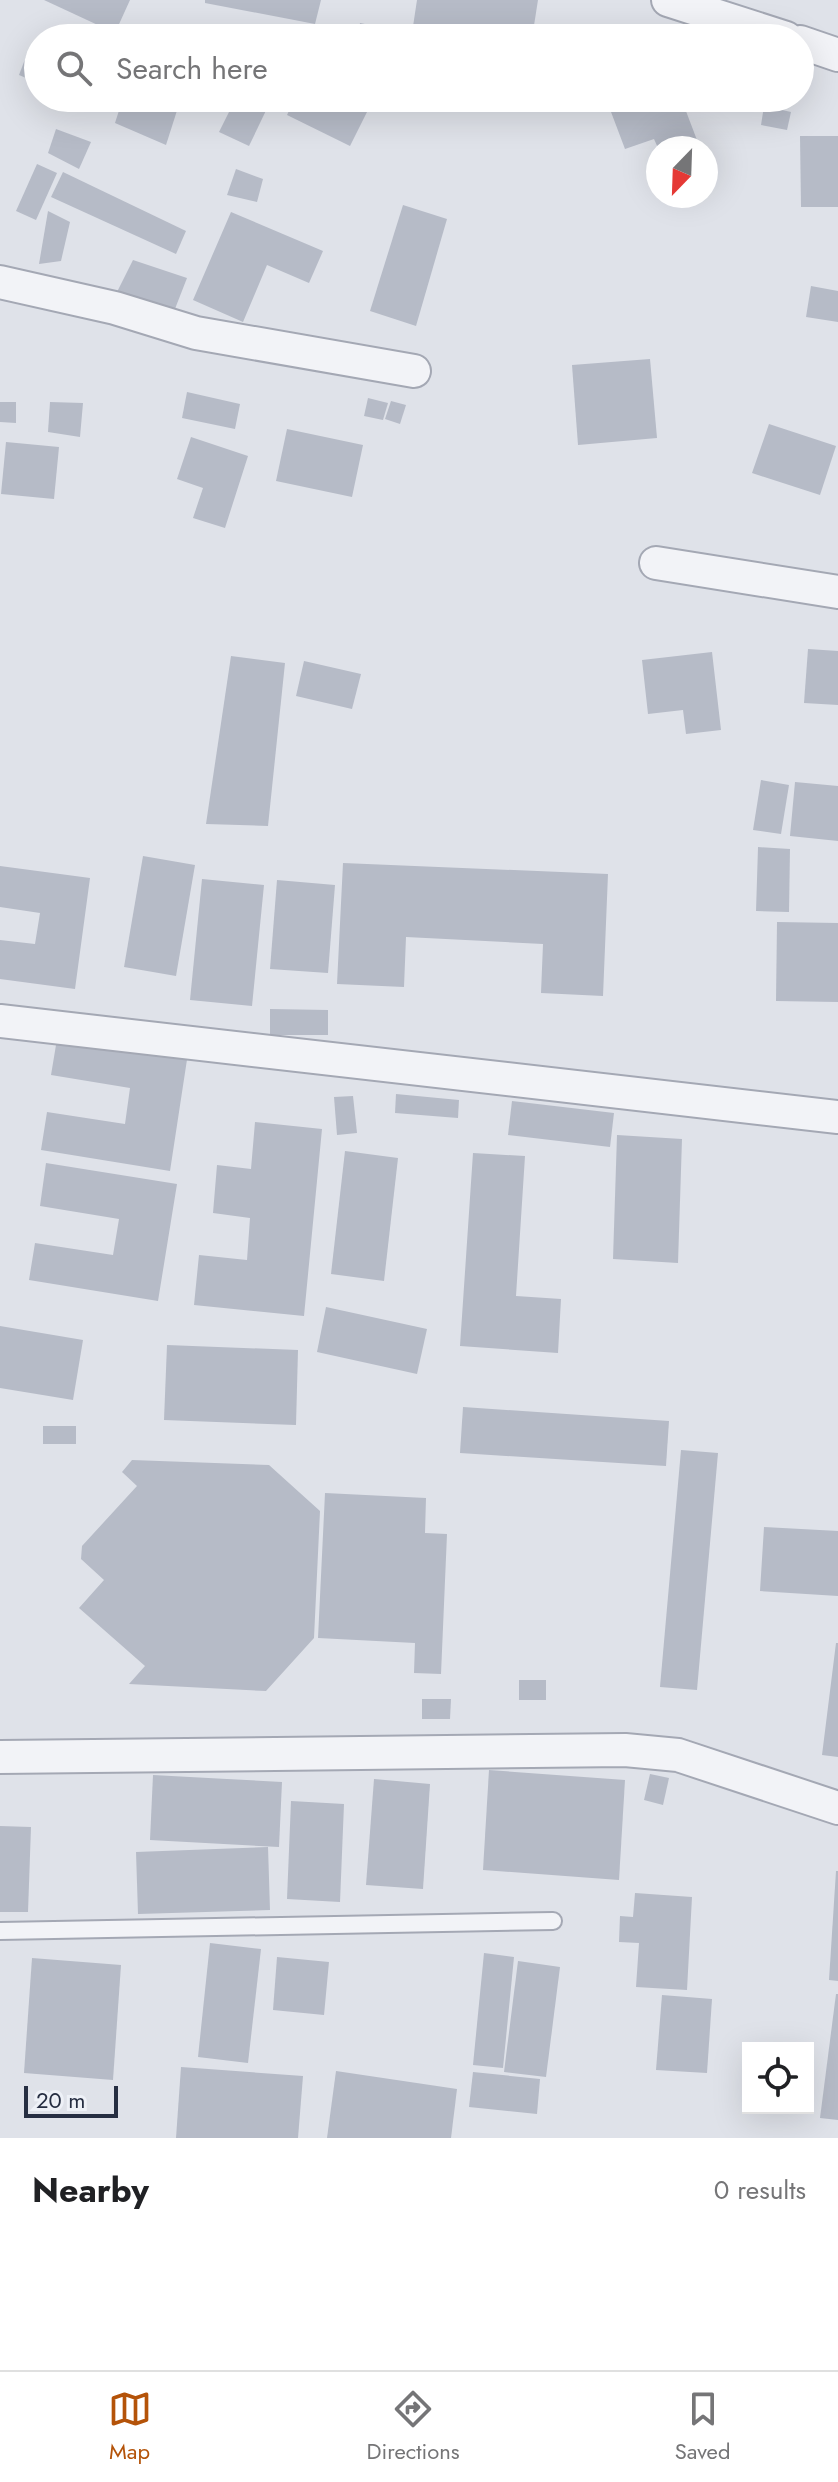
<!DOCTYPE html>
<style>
body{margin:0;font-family:Jost,sans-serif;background:#f6f6f6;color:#202124}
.controls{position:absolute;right:24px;bottom:24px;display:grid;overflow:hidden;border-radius:0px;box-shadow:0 8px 32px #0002}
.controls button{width:72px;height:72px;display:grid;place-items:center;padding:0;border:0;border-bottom:2px solid #e0e0e0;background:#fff;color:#202124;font:40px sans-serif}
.compass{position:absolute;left:646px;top:136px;width:72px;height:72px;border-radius:50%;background:#fff;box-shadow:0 8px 32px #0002;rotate:203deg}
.scale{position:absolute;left:24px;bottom:20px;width:94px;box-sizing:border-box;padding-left:8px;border:4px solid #262e42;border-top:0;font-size:22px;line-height:28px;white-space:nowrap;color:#262e42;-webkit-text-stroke:6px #eef1f7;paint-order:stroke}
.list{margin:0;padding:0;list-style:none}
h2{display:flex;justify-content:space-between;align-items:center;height:104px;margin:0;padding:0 32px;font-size:34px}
h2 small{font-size:26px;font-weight:400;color:#757577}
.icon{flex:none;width:44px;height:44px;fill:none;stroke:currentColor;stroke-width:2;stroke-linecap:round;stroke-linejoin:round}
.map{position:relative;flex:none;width:838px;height:2138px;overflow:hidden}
.search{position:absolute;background:#fff;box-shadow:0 8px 32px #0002;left:24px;right:24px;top:24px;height:88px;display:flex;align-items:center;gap:20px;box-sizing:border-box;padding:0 28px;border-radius:44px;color:#757577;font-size:30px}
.sheet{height:232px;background:#fff}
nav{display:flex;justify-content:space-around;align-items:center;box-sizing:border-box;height:112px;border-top:2px solid #e0e0e0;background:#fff;font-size:22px;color:#757577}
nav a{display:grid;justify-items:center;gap:4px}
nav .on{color:#b45309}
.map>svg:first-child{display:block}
.building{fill:#b6bbc7}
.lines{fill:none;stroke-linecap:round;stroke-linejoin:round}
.lane-casing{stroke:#a4a8b4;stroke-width:20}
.street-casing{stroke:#a4a8b4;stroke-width:36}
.lane{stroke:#f2f3f7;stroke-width:16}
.street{stroke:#f2f3f7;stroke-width:32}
</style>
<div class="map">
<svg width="838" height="2138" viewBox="0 0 838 2138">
<rect width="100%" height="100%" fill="#dfe2e9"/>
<g class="building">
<polygon points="44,0 130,0 115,33"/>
<polygon points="205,0 321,0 315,24 205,3"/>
<polygon points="417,0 538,0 532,38 445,38 412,33"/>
<polygon points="360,23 412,34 411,38 357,38"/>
<polygon points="147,24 180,38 142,38"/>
<polygon points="27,54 38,57 38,83 19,75"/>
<polygon points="123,98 181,98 166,145 115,123"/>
<polygon points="236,98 272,98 249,146 219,132"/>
<polygon points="295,98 344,98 368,110 350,146 287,115"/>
<polygon points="626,98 681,98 700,148 658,148 654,139 625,149 608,104"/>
<polygon points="764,106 791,112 787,130 761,125"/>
<polygon points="56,129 91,142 79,169 48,153"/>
<polygon points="800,136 838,136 838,207 801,207"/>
<polygon points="37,164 57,173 36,220 16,211"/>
<polygon points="236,169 263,179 257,202 227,195"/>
<polygon points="63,172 186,231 176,254 51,197"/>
<polygon points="403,205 447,219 416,326 370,311"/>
<polygon points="48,211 70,222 61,261 39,264"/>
<polygon points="231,212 323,251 309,283 267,265 243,322 193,300"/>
<polygon points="133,260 187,278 173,314 117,292"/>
<polygon points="811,286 838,291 838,322 806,317"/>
<polygon points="650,359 657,438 578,445 572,365"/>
<polygon points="187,392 240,404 235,429 182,418"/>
<polygon points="368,398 388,403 383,420 364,416"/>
<polygon points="391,401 406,405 400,424 385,419"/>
<polygon points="0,402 16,402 16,423 0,422"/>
<polygon points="50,402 83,403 80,437 48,432"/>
<polygon points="769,424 836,446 820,495 752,473"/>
<polygon points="287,429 363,445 352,497 276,481"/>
<polygon points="191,437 248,456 225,528 193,518 203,488 177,479"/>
<polygon points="6,442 59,447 54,499 1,494"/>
<polygon points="808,649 838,651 838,705 804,703"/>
<polygon points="712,652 721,730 686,734 683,710 648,714 642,660"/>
<polygon points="231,656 285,663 268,826 206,824"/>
<polygon points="304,661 361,674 352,709 296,696"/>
<polygon points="761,780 789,785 781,834 753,830"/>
<polygon points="795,782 838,786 838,841 790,836"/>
<polygon points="758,847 790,849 789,912 756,911"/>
<polygon points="143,856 195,865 176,976 124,967"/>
<polygon points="343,863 608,874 603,996 541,993 543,944 406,937 404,987 337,984"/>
<polygon points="0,866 90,878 75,989 0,979 0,940 35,944 40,913 0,907"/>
<polygon points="202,879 264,885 252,1006 190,1000"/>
<polygon points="277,880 335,885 328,973 270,969"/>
<polygon points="777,922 838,923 838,1002 776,1001"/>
<polygon points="270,1009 328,1010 328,1035 270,1035"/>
<polygon points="58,1033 188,1053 170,1171 41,1150 47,1112 125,1124 130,1088 51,1075"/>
<polygon points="396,1094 459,1100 458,1118 395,1113"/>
<polygon points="353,1096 357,1133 337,1135 334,1097"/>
<polygon points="512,1101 614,1113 610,1147 508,1135"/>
<polygon points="255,1122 322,1129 304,1316 194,1305 199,1255 247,1260 250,1218 213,1213 217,1165 251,1169"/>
<polygon points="617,1135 682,1139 678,1263 613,1259"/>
<polygon points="345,1151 398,1158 384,1281 331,1274"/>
<polygon points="473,1153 525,1156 516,1296 561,1299 558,1353 460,1346"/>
<polygon points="46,1163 177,1184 158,1301 29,1280 35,1243 113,1255 119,1219 40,1206"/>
<polygon points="326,1307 427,1329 417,1374 317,1352"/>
<polygon points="0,1326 83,1340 73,1400 0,1388"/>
<polygon points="167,1345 298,1350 296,1425 164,1420"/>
<polygon points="463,1407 669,1421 666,1466 460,1453"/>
<rect x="43" y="1426" width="33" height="18"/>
<polygon points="681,1450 718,1453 697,1690 660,1687"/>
<polygon points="132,1460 269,1465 320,1511 314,1638 266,1691 129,1684 145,1666 79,1608 104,1580 81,1559 82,1546 137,1486 122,1472"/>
<polygon points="325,1493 426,1498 425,1533 447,1534 441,1674 414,1673 415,1643 318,1638"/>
<polygon points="764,1527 838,1531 838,1596 760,1591"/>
<polygon points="836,1643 838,1643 838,1757 822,1755"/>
<rect x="519" y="1680" width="27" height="20"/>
<polygon points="422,1699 451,1699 450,1719 422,1719"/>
<polygon points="489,1770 625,1780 619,1880 483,1870"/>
<polygon points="650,1774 669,1778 663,1805 644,1800"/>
<polygon points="153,1775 282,1782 279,1847 150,1840"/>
<polygon points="374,1779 430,1784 423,1889 366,1885"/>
<polygon points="291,1801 344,1804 340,1902 287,1899"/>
<polygon points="0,1826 31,1827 28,1912 0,1912"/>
<polygon points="268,1847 270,1910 138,1914 136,1852"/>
<polygon points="836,1871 838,1871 838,1981 829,1980"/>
<polygon points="635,1893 692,1897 687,1990 636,1987 639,1943 619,1942 620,1916 633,1917"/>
<polygon points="210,1943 261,1949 248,2063 198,2057"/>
<polygon points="484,1953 514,1957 503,2068 473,2065"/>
<polygon points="277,1957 329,1962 324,2015 273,2010"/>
<polygon points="32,1958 121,1965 113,2080 24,2073"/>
<polygon points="518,1961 560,1967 546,2077 504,2072"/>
<polygon points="836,1994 838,1994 838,2120 820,2118"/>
<polygon points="662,1995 712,1999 707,2073 656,2070"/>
<polygon points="181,2067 303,2076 298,2138 176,2138"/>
<polygon points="336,2071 457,2089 451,2138 327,2138"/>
<polygon points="473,2072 540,2079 537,2114 469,2107"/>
</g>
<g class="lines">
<g class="lane-casing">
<polyline id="lane" points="0,1931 553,1921"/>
</g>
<g class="street-casing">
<g id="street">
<polyline points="668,0 786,38"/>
<polyline points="800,42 838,55"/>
<polyline points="0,282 115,308 196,333 414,371"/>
<polyline points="656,563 838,592"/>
<polyline points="0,1021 838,1117"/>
<polyline points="0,1757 625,1750 678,1755 838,1808"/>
</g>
</g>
<use href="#lane" class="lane"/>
<use href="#street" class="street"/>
</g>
</svg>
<div class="controls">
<button><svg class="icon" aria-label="locate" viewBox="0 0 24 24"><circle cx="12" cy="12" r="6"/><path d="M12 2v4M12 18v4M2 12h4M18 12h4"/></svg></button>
</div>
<svg class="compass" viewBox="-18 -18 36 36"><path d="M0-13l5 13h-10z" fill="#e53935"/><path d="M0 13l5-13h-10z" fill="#757577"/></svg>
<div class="scale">20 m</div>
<div class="search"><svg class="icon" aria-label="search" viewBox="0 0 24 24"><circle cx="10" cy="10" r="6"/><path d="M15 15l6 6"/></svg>Search here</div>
</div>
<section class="sheet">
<h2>Nearby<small>0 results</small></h2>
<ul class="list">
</ul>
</section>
<nav>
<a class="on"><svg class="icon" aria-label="map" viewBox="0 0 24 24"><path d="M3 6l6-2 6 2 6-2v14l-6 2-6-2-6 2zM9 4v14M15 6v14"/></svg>Map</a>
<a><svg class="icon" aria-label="directions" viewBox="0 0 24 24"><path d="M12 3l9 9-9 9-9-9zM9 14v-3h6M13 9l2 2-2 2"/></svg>Directions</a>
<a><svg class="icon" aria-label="saved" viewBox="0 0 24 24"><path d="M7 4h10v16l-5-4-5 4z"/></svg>Saved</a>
</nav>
